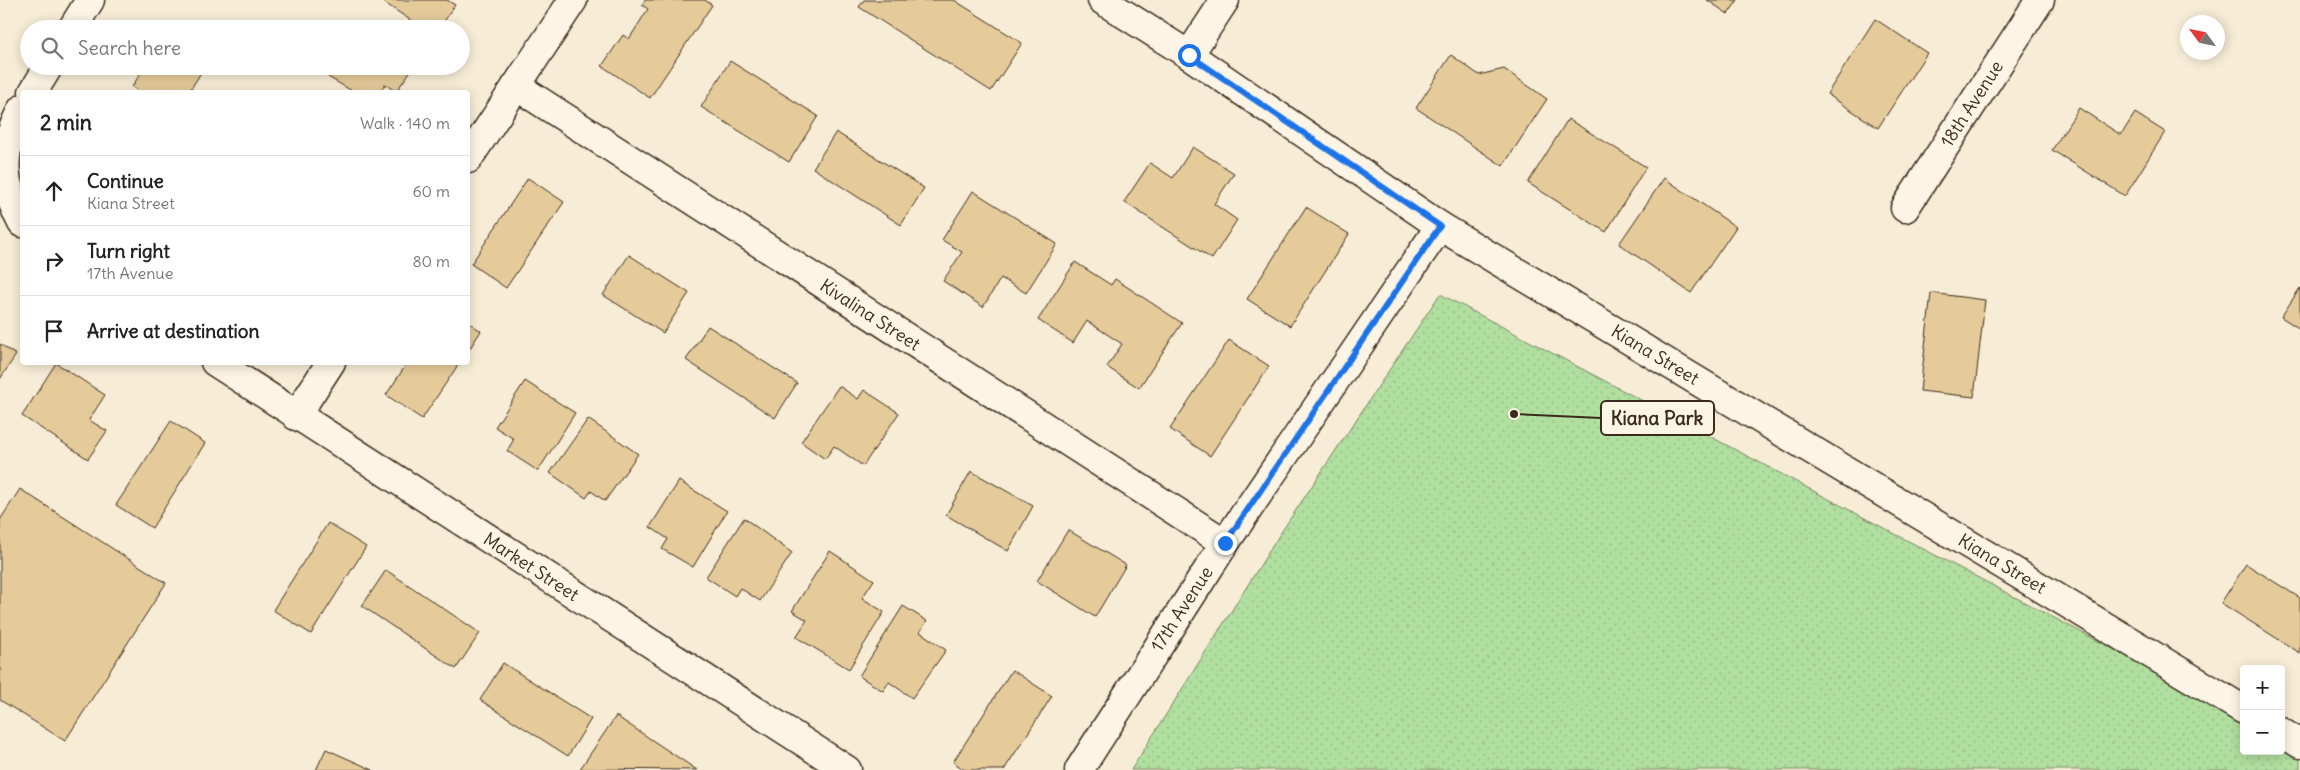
<!DOCTYPE html>
<meta charset="utf-8">
<style>
body{margin:0;font-family:Delius,sans-serif;background:#f2f2f2;color:#222}
.controls{position:absolute;right:15px;bottom:15px;display:grid;overflow:hidden;border-radius:5px;box-shadow:0 2px 12px #0003}
.controls button{width:45px;height:45px;display:grid;place-items:center;padding:0;border:0;border-bottom:1px solid #e0e0e0;background:#fff;color:#222;font:25px sans-serif}
.compass{position:absolute;left:2180px;top:15px;width:45px;height:45px;border-radius:50%;background:#fff;box-shadow:0 2px 12px #0003;rotate:303deg}
.stop{position:absolute;width:15px;height:15px;margin:-11px;border:4px solid #1a73e8;border-radius:50%;background:#fff}
.stop.end{background:#1a73e8;border-color:#fff;box-shadow:0 1px 5px #0008}
.list{margin:0;padding:0;list-style:none}
h2{display:flex;justify-content:space-between;align-items:center;height:65px;margin:0;padding:0 20px;font-size:21px}
h2 small{font-size:16px;font-weight:400;color:#767676}
.list li{display:grid;grid-template-columns:32px 1fr auto;gap:15px;align-items:center;box-sizing:border-box;height:70px;padding:0 20px;border-top:1px solid #e0e0e0}
.list b{display:block;font-size:19px;white-space:nowrap}
.list p{margin:0;font-size:16px;white-space:nowrap;color:#767676}
.list em{font-size:16px;font-style:normal;color:#767676}
.icon{flex:none;width:28px;height:28px;fill:none;stroke:currentColor;stroke-width:2;stroke-linecap:round;stroke-linejoin:round}
.map{position:relative;flex:none;width:2300px;height:770px;overflow:hidden}
.search{position:absolute;background:#fff;box-shadow:0 2px 12px #0003;left:20px;top:20px;width:450px;height:55px;display:flex;align-items:center;gap:12px;box-sizing:border-box;padding:0 18px;border-radius:28px;color:#767676;font-size:19px}
.panel{position:absolute;background:#fff;box-shadow:0 2px 12px #0003;left:20px;top:90px;width:450px;height:275px;border-radius:5px}
.map>svg:first-child{display:block}
.park{fill:url(#park-dots);stroke:#76845e}
.building{fill:#e5cb9a;stroke:#3b2a1e}
.lines{fill:none;stroke-linecap:round;stroke-linejoin:round}
.minor-casing{stroke:#3b2a1e;stroke-width:31}
.minor{stroke:#fcf5e5;stroke-width:28}
.route{stroke:#1a73e8;stroke-width:6}
.labels{text-anchor:middle;stroke-width:4;stroke-linejoin:round;paint-order:stroke}
.street-label{font-size:18px;fill:#3b2a1e;stroke:#fcf5e5}
.leader{fill:none;stroke:#3b2a1e;stroke-width:2}
.callout-dot{fill:#3b2a1e;stroke:#fcf5e5;stroke-width:2}
.callout{fill:#fcf5e5;stroke:#3b2a1e;stroke-width:2}
.callout-label{font-size:19px;text-anchor:middle;font-weight:bold;fill:#3b2a1e}
</style>
<div class="map">
<svg width="2300" height="770" viewBox="0 0 2300 770">
<defs>
<pattern id="park-dots" width="8" height="8" patternUnits="userSpaceOnUse" patternTransform="scale(1.25)"><rect width="8" height="8" fill="#b0df9f"/><path d="M2 2h.1M6 6h.1" fill="none" stroke="#98c088" stroke-width="1.8" stroke-linecap="round"/></pattern>
</defs>
<rect width="100%" height="100%" fill="#f7edd6"/>
<filter id="ink" filterUnits="userSpaceOnUse"><feTurbulence type="fractalNoise" baseFrequency=".02" numOctaves="2"/><feDisplacementMap in="SourceGraphic" scale="10" xChannelSelector="R" yChannelSelector="G"/><feConvolveMatrix kernelMatrix="1 2 1 2 8 2 1 2 1" color-interpolation-filters="sRGB"/></filter>
<g filter="url(#ink)">
<polygon class="park" points="1440,294 2244,718 2244,751 2281,751 2281,738 2300,748 2300,770 1131,770 1280,534"/>
<g class="building">
<polygon points="380,0 447,0 455,5 439,29 424,29"/>
<polygon points="645,0 705,0 712,5 650,98 602,66 623,35 629,39 648,9 642,5"/>
<polygon points="864,0 954,0 1022,43 991,91 859,7"/>
<polygon points="1707,0 1738,0 1728,14"/>
<polygon points="1875,19 1927,53 1878,128 1827,94"/>
<polygon points="1451,55 1479,75 1504,69 1547,99 1503,166 1416,108"/>
<polygon points="730,61 818,116 789,162 701,107"/>
<polygon points="145,66 205,66 189,92 140,92 132,87"/>
<polygon points="334,66 414,66 396,92 385,84 380,92 354,92 328,77"/>
<polygon points="2079,108 2121,135 2135,113 2165,132 2125,196 2052,150"/>
<polygon points="1568,119 1646,167 1606,232 1528,183"/>
<polygon points="836,132 924,188 901,225 813,168"/>
<polygon points="1193,147 1234,173 1214,204 1237,220 1212,259 1124,202 1150,163 1173,178"/>
<polygon points="528,178 564,202 506,288 471,264"/>
<polygon points="1664,178 1736,227 1691,293 1619,244"/>
<polygon points="973,191 1057,244 1026,293 1001,278 983,307 943,281 962,252 942,240"/>
<polygon points="1306,207 1349,234 1290,326 1247,299"/>
<polygon points="629,255 689,293 663,333 603,295"/>
<polygon points="1075,262 1111,285 1115,279 1182,323 1139,388 1107,367 1122,344 1087,321 1073,343 1038,320"/>
<polygon points="2300,288 2300,329 2281,317"/>
<polygon points="1931,293 1985,300 1974,397 1920,391"/>
<polygon points="468,322 481,331 468,351"/>
<polygon points="708,326 797,383 775,418 686,360"/>
<polygon points="1229,340 1269,366 1210,456 1170,429"/>
<polygon points="0,344 16,355 0,379"/>
<polygon points="408,362 460,362 422,419 386,395"/>
<polygon points="56,363 105,395 89,420 107,431 88,459 22,416"/>
<polygon points="525,381 575,413 538,471 507,451 514,439 495,427"/>
<polygon points="839,386 858,399 864,390 899,413 863,466 834,446 825,459 801,442"/>
<polygon points="588,419 638,454 605,501 591,491 586,498 550,473"/>
<polygon points="171,421 205,443 152,528 116,505"/>
<polygon points="971,471 1033,506 1008,551 946,515"/>
<polygon points="679,481 727,511 693,567 662,549 668,539 650,527"/>
<polygon points="20,489 166,583 65,741 0,700 0,520"/>
<polygon points="744,518 792,553 760,601 740,588 735,596 706,577"/>
<polygon points="328,523 366,547 311,634 273,610"/>
<polygon points="1068,530 1126,565 1095,617 1037,581"/>
<polygon points="830,551 874,580 862,598 884,612 849,669 796,637 807,620 792,611"/>
<polygon points="2246,564 2300,598 2300,653 2221,603"/>
<polygon points="386,570 480,633 456,669 362,606"/>
<polygon points="903,606 927,621 920,632 946,650 912,698 889,682 883,691 859,676"/>
<polygon points="503,663 591,719 568,756 480,700"/>
<polygon points="1012,670 1052,696 1004,770 965,770 953,762"/>
<polygon points="616,716 697,770 580,769"/>
<polygon points="326,749 373,770 316,770"/>
</g>
<g class="lines">
<g class="minor-casing">
<g id="minor">
<polyline points="1102,0 1189,55 1440,226 2244,710"/>
<polyline points="72,29 90,0"/>
<polyline points="1189,55 1225,0"/>
<polyline points="516,86 1225,543"/>
<polyline points="33,92 49,66"/>
<path d="M22,109C0,151 0,181 22,223"/>
<polyline points="468,159 573,0"/>
<polyline points="1905,208 2040,0"/>
<polyline points="215,362 847,770"/>
<polyline points="296,416 331,362"/>
<polyline points="2281,732 2300,744"/>
<polyline points="1079,770 1225,543 1440,226"/>
</g>
</g>
<use href="#minor" class="minor"/>
</g>
</g>
<g class="lines" filter="url(#ink)">
<polyline class="route" points="1189,55 1440,226 1225,543"/>
</g>
<g class="labels">
<g class="street-label">
<text transform="translate(1972 104) rotate(-57)" y="6">18th Avenue</text>
<text transform="translate(870 315) rotate(33)" y="6">Kivalina Street</text>
<text transform="translate(1655 355) rotate(31)" y="6">Kiana Street</text>
<text transform="translate(2002 564) rotate(31)" y="6">Kiana Street</text>
<text transform="translate(531 567) rotate(33)" y="6">Market Street</text>
<text transform="translate(1182 609) rotate(-57)" y="6">17th Avenue</text>
</g>
</g>
<path class="leader" d="M1514 414L1601 418"/>
<circle class="callout-dot" cx="1514" cy="414" r="5"/>
<rect class="callout" x="1601" y="401" width="113" height="34" rx="5"/>
<g class="callout-label">
<text x="1657" y="425">Kiana Park</text>
</g>
</svg>
<div class="controls">
<button>+</button>
<button>−</button>
</div>
<svg class="compass" viewBox="-18 -18 36 36"><path d="M0-13l5 13h-10z" fill="#e53935"/><path d="M0 13l5-13h-10z" fill="#767676"/></svg>
<div class="stop" style="left:1189px;top:55px"></div>
<div class="stop end" style="left:1225px;top:543px"></div>
<div class="search"><svg class="icon" aria-label="search" viewBox="0 0 24 24"><circle cx="10" cy="10" r="6"/><path d="M15 15l6 6"/></svg>Search here</div>
<section class="panel">
<h2>2 min<small>Walk · 140 m</small></h2>
<ul class="list">
<li><svg class="icon" aria-label="ahead" viewBox="0 0 24 24"><path d="M12 20V5M6 11l6-6 6 6"/></svg><div><b>Continue</b><p>Kiana Street</p></div><em>60 m</em></li>
<li><svg class="icon" aria-label="right" viewBox="0 0 24 24"><path d="M7 20v-9h11M14 6l5 5-5 5"/></svg><div><b>Turn right</b><p>17th Avenue</p></div><em>80 m</em></li>
<li><svg class="icon" aria-label="arrive" viewBox="0 0 24 24"><path d="M6 21V4h12l-3 4 3 4H6"/></svg><div><b>Arrive at destination</b></div></li>
</ul>
</section>
</div>
